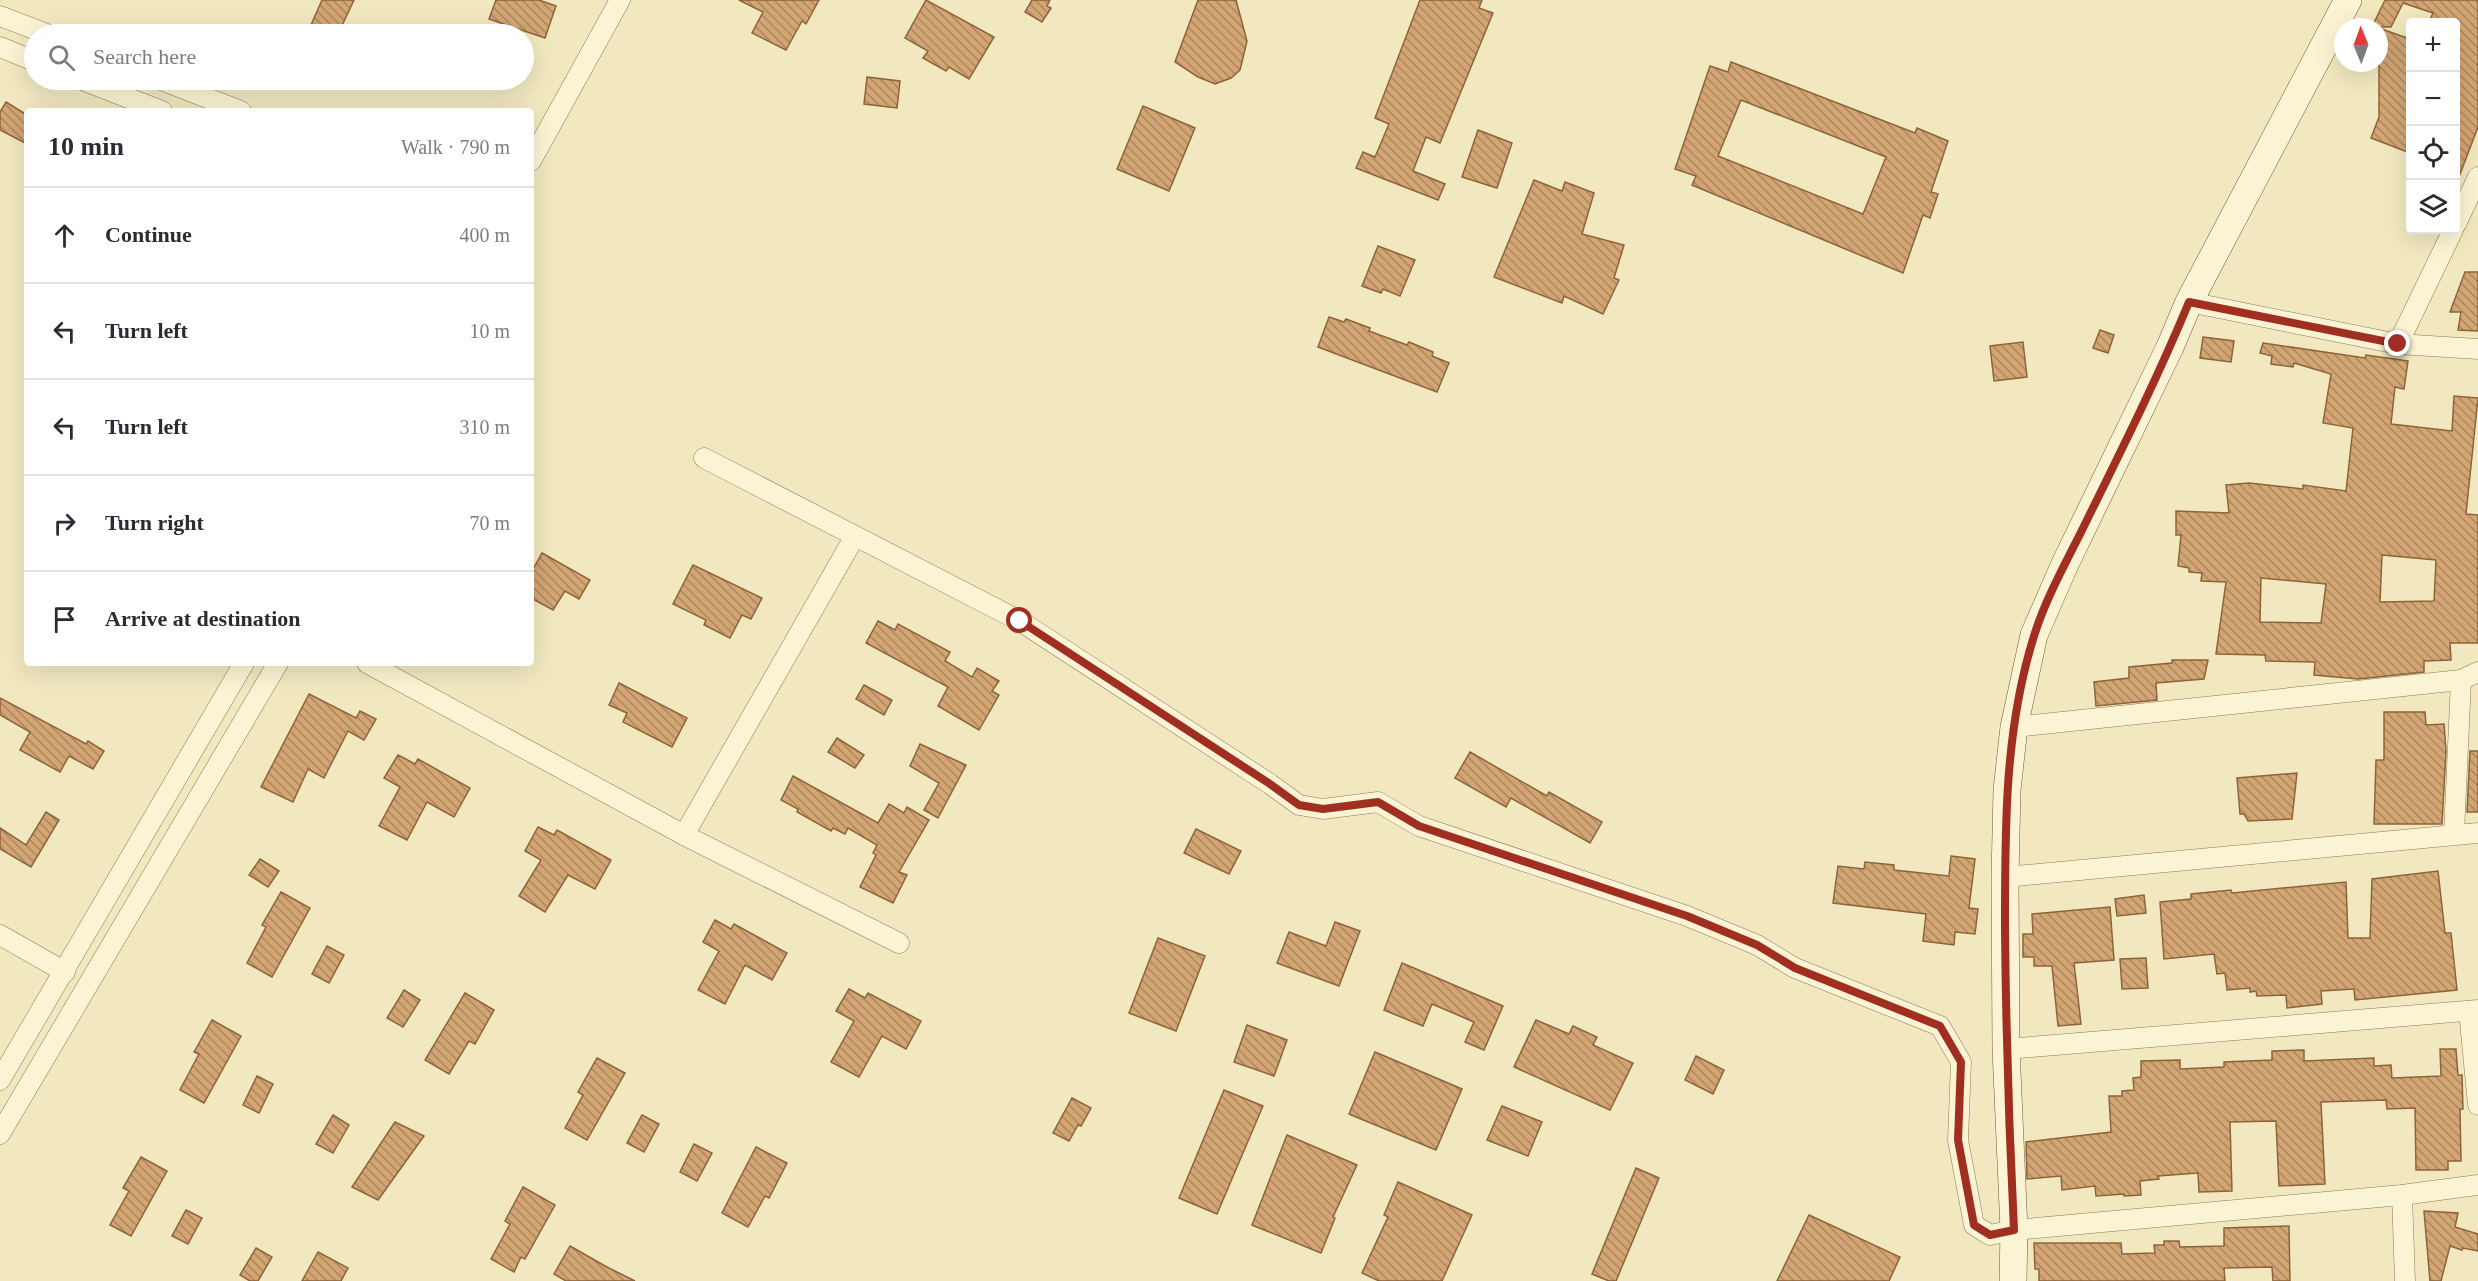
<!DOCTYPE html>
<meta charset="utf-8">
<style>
body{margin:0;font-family:Georgia,serif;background:#f7f7f7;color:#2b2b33}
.controls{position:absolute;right:18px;top:18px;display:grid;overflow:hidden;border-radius:6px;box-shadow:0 6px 24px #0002}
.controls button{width:54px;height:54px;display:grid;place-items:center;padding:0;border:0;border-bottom:2px solid #e1e1e2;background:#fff;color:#2b2b33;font:30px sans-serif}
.compass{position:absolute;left:2334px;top:18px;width:54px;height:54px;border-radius:50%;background:#fff;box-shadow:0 6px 24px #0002;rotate:359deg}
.stop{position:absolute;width:18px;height:18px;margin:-14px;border:4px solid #a02e21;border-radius:50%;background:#fff}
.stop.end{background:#a02e21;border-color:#fff;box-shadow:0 2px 6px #0008}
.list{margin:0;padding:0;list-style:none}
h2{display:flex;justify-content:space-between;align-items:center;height:78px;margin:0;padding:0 24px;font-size:26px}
h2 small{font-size:20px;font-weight:400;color:#7c7c81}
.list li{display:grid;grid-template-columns:39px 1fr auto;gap:18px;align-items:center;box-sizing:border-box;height:96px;padding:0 24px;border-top:2px solid #e1e1e2}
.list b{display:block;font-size:22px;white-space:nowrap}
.list em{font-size:20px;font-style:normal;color:#7c7c81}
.icon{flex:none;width:33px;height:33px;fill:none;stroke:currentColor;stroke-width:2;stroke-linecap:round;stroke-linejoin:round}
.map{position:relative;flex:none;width:2478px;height:1281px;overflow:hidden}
.search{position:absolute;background:#fff;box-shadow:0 6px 24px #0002;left:24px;top:24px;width:510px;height:66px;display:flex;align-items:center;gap:15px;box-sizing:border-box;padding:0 21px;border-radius:33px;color:#7c7c81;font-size:22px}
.panel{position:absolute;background:#fff;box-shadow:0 6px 24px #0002;left:24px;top:108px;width:510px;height:558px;border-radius:6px}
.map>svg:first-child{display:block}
.building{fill:url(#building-back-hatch);stroke:#8d643a;stroke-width:1.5;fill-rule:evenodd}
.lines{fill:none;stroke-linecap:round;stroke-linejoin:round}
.street-casing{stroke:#8c7856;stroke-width:21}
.secondary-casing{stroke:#6e593a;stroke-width:28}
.street{stroke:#fbf4d4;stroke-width:20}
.secondary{stroke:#fbf4d4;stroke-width:27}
.route{stroke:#a02e21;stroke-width:8}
</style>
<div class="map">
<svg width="2478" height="1281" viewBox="0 0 2478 1281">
<defs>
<pattern id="building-back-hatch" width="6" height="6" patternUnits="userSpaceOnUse" patternTransform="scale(1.5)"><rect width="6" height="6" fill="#d3a573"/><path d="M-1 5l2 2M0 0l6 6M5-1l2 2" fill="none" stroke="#ac875e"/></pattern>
</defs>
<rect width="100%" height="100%" fill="#f1e8c0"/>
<g class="building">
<polygon points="322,0 354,0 338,34 307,34"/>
<polygon points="496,0 539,0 556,6 545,38 489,19"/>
<polygon points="739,0 819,0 806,24 802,21 786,50 752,33 763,12"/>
<polygon points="926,0 994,37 969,79 949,67 946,71 923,58 928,51 905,38"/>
<polygon points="1032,0 1050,0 1047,6 1051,8 1042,22 1025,12"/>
<polygon points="1198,0 1236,0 1247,41 1240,70 1231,78 1215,84 1198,77 1175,62"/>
<polygon points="1420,0 1482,0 1479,8 1493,13 1440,143 1426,137 1413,171 1445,184 1438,200 1356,168 1363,152 1375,157 1389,124 1375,118"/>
<polygon points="2385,0 2478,0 2478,127 2457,182 2456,22 2429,22 2433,13 2403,3 2391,27 2372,27"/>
<polygon points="2379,28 2410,39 2410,153 2371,138 2379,117"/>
<path d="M1731,62L1915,133L1917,128L1948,141L1931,192L1938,194L1930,218L1923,215L1903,273L1692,185L1696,176L1675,169L1710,66L1728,72ZM1741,100L1886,157L1863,214L1718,156Z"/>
<polygon points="867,77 900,81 897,108 864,104"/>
<polygon points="6,102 27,115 27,144 0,130 0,112"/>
<polygon points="1143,106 1195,128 1169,191 1117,169"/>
<polygon points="1478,130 1512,143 1497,188 1462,177"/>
<polygon points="1534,180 1562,191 1565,182 1594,193 1582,234 1624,245 1614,278 1619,280 1603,314 1564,296 1562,303 1494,277"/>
<polygon points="1378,246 1415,260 1400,296 1383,289 1381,293 1362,286"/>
<polygon points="2465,272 2478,272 2478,331 2458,330 2461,312 2450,312"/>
<polygon points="1329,317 1344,322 1346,319 1370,328 1369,331 1407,345 1409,342 1433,352 1432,356 1449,363 1437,392 1318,347"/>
<polygon points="2100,330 2114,335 2108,353 2093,348"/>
<polygon points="2203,337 2234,341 2231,362 2200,358"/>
<polygon points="2023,342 2027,377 1994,381 1990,346"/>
<path d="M2263,343L2365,358L2366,355L2408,361L2404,389L2395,387L2391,424L2452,431L2454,396L2478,398L2466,514L2478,515V643H2450L2451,660L2424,661V672L2358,679L2314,675L2315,662L2266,661L2265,655L2216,654L2226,582L2201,581L2202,573L2189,572V568L2178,566L2181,535H2176V511L2229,513L2226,485L2249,483L2303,489V485L2346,491L2353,428L2323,423L2331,374L2294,363L2293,367L2271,364L2272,356L2260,353ZM2382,555L2436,560L2434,601L2380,602ZM2261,578L2326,584L2321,623L2260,622Z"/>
<polygon points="542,553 590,580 579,599 565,591 553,610 531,598 531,573"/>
<polygon points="693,565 762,598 751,619 742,615 730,638 704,625 706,620 673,604"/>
<polygon points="878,621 895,630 898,624 950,652 945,661 972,677 977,668 999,681 992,691 999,695 979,730 938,706 948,687 866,643"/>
<polygon points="2172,660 2208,660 2204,679 2156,683 2157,700 2096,706 2094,682 2129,678 2129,667 2172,663"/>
<polygon points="619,683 687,718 672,747 623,722 627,713 609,705"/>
<polygon points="864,685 892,700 884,715 856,699"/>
<polygon points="309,694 356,718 360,711 376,719 364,740 348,731 324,778 308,769 293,802 261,787"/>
<polygon points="0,698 86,744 88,741 104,751 93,769 69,756 60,772 20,750 30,732 0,715"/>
<polygon points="2384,712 2425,712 2426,725 2444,724 2446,751 2442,824 2374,824 2376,760 2384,760"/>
<polygon points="837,738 864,755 855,768 828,752"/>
<polygon points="920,744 966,765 938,818 924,810 939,783 910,766"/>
<polygon points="2470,751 2478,751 2478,812 2467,812"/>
<polygon points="1470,752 1547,796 1549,792 1602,822 1590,843 1511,798 1506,807 1455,778"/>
<polygon points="398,755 415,764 418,759 470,788 454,817 427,802 407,840 379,826 400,787 384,778"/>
<polygon points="2297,773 2292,819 2248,821 2244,814 2240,814 2237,778"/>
<polygon points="793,776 878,823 889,804 904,813 907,807 929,820 899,872 907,875 893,903 860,887 876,855 873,853 877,845 848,828 845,834 833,828 831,831 797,812 798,809 781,800"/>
<polygon points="46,812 59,820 31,867 0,849 0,828 26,845"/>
<polygon points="538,827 554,835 557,830 611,860 595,889 568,875 545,912 519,896 541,860 525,851"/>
<polygon points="1196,829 1241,851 1229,874 1184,853"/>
<polygon points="1951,856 1975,859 1969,908 1978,909 1975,934 1955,932 1954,945 1923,941 1926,914 1833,903 1838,866 1864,869 1865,862 1894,865 1894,870 1949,876"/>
<polygon points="260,859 279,871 268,887 249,875"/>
<polygon points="2438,871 2445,933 2451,933 2457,990 2355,1000 2354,989 2321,991 2322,1004 2287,1008 2286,995 2257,996 2256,991 2250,992 2250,988 2227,990 2225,973 2217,974 2214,954 2164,959 2160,902 2191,899 2191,894 2231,890 2232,893 2346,882 2348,938 2370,938 2372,879"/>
<polygon points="281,892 310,908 272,977 247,963 266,927 262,925"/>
<polygon points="2144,895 2146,913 2117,916 2115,899"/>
<polygon points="2110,907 2114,960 2074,963 2081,1024 2058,1026 2052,966 2034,966 2034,957 2023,957 2023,934 2033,934 2032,914"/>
<polygon points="715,920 731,929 734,924 787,953 772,980 745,965 725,1004 698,990 719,951 703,942"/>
<polygon points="1335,922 1360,931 1339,986 1277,963 1289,932 1326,946"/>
<polygon points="1158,938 1205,956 1176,1031 1129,1013"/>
<polygon points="327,946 344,955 329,983 312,974"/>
<polygon points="2146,958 2148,988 2122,989 2120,959"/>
<polygon points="1402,963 1503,1006 1484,1050 1465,1042 1474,1022 1432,1004 1423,1026 1384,1010"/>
<polygon points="849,989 865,998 868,993 921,1021 906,1049 882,1036 859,1077 831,1062 854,1021 836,1011"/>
<polygon points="404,990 420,1000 403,1027 387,1018"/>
<polygon points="465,993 494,1010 475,1044 469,1041 449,1074 425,1060"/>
<polygon points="212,1020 241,1036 204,1103 180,1090 199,1054 194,1052"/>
<polygon points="1536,1020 1569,1034 1573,1026 1597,1037 1593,1045 1633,1063 1610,1110 1514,1067"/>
<polygon points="1247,1025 1287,1040 1274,1076 1234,1062"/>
<polygon points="2440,1049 2456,1049 2458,1075 2462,1075 2463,1109 2460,1109 2461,1161 2448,1161 2448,1170 2416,1170 2415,1108 2387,1109 2386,1100 2321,1102 2325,1184 2279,1186 2276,1121 2230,1122 2232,1191 2199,1192 2198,1173 2158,1176 2159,1179 2140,1181 2141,1195 2124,1196 2124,1194 2096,1196 2095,1186 2062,1190 2061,1176 2027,1179 2026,1142 2111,1132 2109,1096 2122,1096 2122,1091 2134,1090 2133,1078 2141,1077 2141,1061 2180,1060 2180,1069 2224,1067 2224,1062 2272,1060 2272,1051 2304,1050 2304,1061 2374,1058 2374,1066 2391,1065 2392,1078 2441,1076"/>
<polygon points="1375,1052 1462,1089 1436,1150 1349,1114"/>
<polygon points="1696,1056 1724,1070 1713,1094 1685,1080"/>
<polygon points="597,1058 625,1073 587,1140 565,1128 583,1095 578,1092"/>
<polygon points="257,1076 273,1084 259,1113 243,1105"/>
<polygon points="1224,1090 1263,1106 1217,1214 1179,1198"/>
<polygon points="1072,1098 1091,1108 1081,1126 1078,1125 1069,1141 1053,1133"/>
<polygon points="1502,1106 1542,1122 1528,1156 1487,1140"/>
<polygon points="333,1115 349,1125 333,1153 316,1144"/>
<polygon points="642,1115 659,1124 644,1152 627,1143"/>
<polygon points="395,1122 424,1136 378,1200 352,1187"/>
<polygon points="1287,1135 1357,1165 1333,1217 1335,1218 1321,1253 1252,1225"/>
<polygon points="694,1144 712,1153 697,1181 680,1172"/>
<polygon points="756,1147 787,1163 769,1198 765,1196 748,1227 722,1213"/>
<polygon points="141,1157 167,1171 131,1236 110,1225 129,1191 123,1188"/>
<polygon points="1636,1168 1659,1178 1616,1281 1609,1281 1592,1274"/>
<polygon points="1398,1182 1472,1215 1442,1281 1379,1281 1362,1273 1388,1217 1384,1215"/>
<polygon points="523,1187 555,1205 525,1259 521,1257 514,1272 491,1259 510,1224 505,1221"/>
<polygon points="186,1210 202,1218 188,1244 172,1236"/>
<polygon points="2424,1211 2458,1213 2455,1227 2478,1234 2478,1251 2463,1248 2462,1250 2450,1246 2441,1281 2430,1281"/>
<polygon points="1809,1215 1900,1257 1889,1281 1777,1281"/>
<polygon points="2289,1226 2290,1281 2273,1281 2272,1267 2224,1268 2225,1281 2039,1281 2039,1269 2035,1269 2034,1243 2121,1243 2122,1254 2155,1253 2154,1245 2164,1245 2164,1241 2179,1241 2180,1247 2224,1246 2224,1228"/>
<polygon points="570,1246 605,1266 635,1281 566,1281 554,1274"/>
<polygon points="256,1248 272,1257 258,1281 250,1281 240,1275"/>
<polygon points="318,1252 348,1268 341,1281 302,1281"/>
</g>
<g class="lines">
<g class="street-casing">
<g id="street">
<polyline points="0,16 47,34"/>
<polyline points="0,47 34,61"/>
<polyline points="82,80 162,111"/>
<polyline points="161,80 241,111"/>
<polyline points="531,161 620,0"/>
<polyline points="2456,224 2478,177"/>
<polyline points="2189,302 2398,344 2478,349"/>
<polyline points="2398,344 2453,230"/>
<polyline points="704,458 1020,621 1270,784 1299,805 1323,809 1378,802 1419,826 1687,916 1757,945 1795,968 1940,1026 1961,1062 1958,1140 1974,1225 1990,1235 2014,1230 2402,1195 2478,1185"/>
<polyline points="367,663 684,835 899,943"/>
<polyline points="2014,727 2461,680"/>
<polyline points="2454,834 2461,680 2478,672"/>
<polyline points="684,835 855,536"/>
<polyline points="2005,877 2478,833"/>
<polyline points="0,935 65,972"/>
<polyline points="2469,1011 2478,1105"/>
<polyline points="2006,1049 2478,1010"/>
<polyline points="0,1080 244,663"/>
<polyline points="0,1134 278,663"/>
<polyline points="2402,1195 2405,1281"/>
</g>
</g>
<g class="secondary-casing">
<polyline id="secondary" points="2013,1281 2014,1230 2006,1049 2005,877 2007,790 2014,727 2034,635 2065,564 2170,347 2189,302 2348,0"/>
</g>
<use href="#street" class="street"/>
<use href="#secondary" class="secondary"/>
</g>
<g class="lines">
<path class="route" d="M1020,621L1270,784L1299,805L1323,809L1378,802L1419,826L1687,916L1757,945L1795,968L1940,1026L1961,1062L1958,1140L1974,1225L1990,1235L2014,1230C2009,1130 2006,1030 2005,930C2005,831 2004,731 2034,636C2046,597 2068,559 2086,522C2122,449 2158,377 2189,302L2398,344"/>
</g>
</svg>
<div class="controls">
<button>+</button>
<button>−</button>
<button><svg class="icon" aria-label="locate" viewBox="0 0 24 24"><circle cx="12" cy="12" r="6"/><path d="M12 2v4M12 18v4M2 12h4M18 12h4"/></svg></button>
<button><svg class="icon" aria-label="layers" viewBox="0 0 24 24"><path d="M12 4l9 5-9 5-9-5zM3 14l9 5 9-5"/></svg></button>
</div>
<svg class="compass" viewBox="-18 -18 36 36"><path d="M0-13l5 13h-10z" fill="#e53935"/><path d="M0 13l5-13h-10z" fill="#7c7c81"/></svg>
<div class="stop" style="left:1020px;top:621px"></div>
<div class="stop end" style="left:2398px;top:344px"></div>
<div class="search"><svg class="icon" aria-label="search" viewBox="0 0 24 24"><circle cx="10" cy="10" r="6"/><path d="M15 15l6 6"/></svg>Search here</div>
<section class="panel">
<h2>10 min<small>Walk · 790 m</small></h2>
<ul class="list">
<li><svg class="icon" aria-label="ahead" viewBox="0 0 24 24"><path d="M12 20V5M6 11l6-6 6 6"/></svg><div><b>Continue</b></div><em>400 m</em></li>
<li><svg class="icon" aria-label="left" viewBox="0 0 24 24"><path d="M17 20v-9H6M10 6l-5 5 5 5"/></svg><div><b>Turn left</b></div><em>10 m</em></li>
<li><svg class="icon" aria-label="left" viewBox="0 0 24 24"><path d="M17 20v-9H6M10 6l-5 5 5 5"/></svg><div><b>Turn left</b></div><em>310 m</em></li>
<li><svg class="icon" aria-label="right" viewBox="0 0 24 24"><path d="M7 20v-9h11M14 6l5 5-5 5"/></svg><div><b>Turn right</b></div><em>70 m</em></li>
<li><svg class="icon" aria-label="arrive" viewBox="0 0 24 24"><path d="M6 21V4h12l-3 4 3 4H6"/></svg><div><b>Arrive at destination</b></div></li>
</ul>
</section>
</div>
